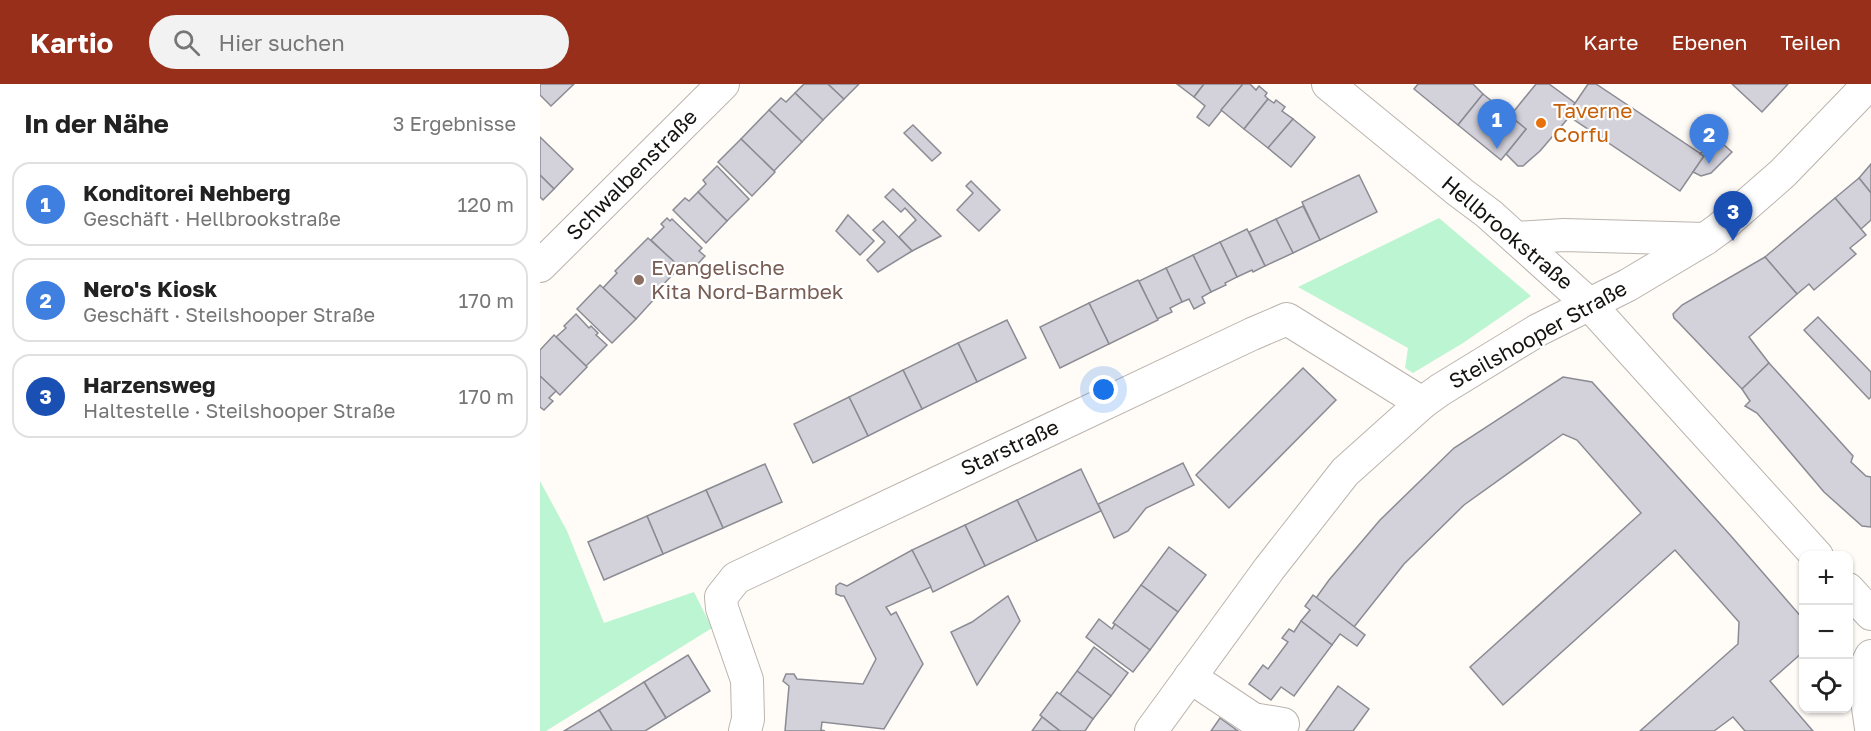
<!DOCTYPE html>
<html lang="de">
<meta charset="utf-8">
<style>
body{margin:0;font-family:"Golos Text",sans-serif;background:#f2f2f2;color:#222}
.controls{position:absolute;right:18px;bottom:18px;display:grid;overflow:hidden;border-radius:12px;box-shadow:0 2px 4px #0004}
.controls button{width:54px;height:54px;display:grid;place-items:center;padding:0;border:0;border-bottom:2px solid #e0e0e0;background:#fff;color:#222;font:30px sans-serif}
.you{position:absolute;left:564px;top:306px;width:21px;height:21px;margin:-15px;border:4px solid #fff;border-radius:50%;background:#1a73e8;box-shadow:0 0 0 9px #1a73e833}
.badge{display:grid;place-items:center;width:39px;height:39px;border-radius:50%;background:#982f1a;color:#fff;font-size:20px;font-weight:700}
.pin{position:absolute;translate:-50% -50px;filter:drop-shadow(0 2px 3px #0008)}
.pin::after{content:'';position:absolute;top:32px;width:21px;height:18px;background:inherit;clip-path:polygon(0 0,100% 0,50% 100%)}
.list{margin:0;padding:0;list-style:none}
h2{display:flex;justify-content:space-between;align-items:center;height:78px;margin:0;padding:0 24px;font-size:26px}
h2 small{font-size:20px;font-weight:400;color:#767676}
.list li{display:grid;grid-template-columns:39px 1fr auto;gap:18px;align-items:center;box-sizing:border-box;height:84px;margin:0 12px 12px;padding:0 12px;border:2px solid #e0e0e0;border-radius:18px}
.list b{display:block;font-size:22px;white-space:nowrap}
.list p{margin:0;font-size:20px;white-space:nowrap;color:#767676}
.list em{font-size:20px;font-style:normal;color:#767676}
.icon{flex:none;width:33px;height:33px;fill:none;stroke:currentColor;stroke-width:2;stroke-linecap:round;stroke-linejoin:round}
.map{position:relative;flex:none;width:1331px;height:647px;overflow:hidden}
header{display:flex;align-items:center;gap:36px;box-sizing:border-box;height:84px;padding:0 30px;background:#982f1a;color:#fff}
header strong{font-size:28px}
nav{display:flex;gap:33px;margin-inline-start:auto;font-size:21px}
.search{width:420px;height:54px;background:#f2f2f2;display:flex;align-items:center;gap:15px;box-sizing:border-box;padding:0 21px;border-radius:33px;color:#767676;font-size:22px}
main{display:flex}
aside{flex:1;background:#fff}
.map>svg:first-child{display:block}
.green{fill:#bcf5d1}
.building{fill:#d3d2db;stroke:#8b8b93;stroke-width:1.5}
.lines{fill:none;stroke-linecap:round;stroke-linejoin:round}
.minor-casing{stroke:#bbb4ae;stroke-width:34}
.minor{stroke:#fff;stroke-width:32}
.food-dot{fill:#e8710a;stroke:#fff;stroke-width:2}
.education-dot{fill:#8d6e63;stroke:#fff;stroke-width:2}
.labels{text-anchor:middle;stroke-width:4.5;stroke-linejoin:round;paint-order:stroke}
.food-label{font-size:21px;fill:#c56008;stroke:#fff;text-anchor:start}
.street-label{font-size:21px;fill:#151311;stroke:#fff}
.education-label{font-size:21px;fill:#785e54;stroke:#fff;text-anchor:start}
</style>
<header>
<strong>Kartio</strong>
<div class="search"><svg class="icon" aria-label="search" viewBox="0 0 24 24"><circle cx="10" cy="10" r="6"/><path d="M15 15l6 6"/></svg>Hier suchen</div>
<nav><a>Karte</a><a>Ebenen</a><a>Teilen</a></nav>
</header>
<main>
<aside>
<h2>In der Nähe<small>3 Ergebnisse</small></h2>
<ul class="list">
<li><span class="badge" style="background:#3f7fe0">1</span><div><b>Konditorei Nehberg</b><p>Geschäft · Hellbrookstraße</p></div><em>120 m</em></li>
<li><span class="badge" style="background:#3f7fe0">2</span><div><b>Nero's Kiosk</b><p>Geschäft · Steilshooper Straße</p></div><em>170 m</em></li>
<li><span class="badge" style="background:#1a4fb4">3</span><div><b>Harzensweg</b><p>Haltestelle · Steilshooper Straße</p></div><em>170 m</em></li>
</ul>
</aside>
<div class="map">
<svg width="1331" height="647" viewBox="0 0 1331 647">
<rect width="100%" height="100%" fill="#fffbf7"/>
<g class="green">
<polygon points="899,134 991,212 923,259 873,289 865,284 868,264 758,203"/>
<polygon points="0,397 27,447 64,539 154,508 172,544 6,647 0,647"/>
</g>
<g class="building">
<polygon points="0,0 34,0 11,22 0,11"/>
<polygon points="264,0 288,0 304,15 283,36 255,9"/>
<polygon points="288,0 319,0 304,15"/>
<polygon points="637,0 664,0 654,13"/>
<polygon points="664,0 703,0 669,42 657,33 665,22 654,13"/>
<polygon points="703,0 710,0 716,6 719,2 727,9 725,12 728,15 704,45 681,26"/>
<polygon points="878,0 933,0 943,10 918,41 874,5"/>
<polygon points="996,0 1009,0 1035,19 1027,31 1030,32 1000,67 983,82 978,82 966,70 986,45 970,32"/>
<polygon points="1048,0 1056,0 1164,72 1140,107 1027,31"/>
<polygon points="1192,0 1248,0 1222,28"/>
<polygon points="255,9 283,36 262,58 229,26 241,14 246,18"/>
<polygon points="943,10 986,45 961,76 918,41"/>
<polygon points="728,15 734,19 736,16 745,23 742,27 753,35 728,64 704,45"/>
<polygon points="229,26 262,58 234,87 201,55"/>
<polygon points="753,35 775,53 751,83 728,64"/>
<polygon points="373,41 401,69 392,77 364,49"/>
<polygon points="0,53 33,85 14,105 0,91"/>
<polygon points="1175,53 1192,68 1171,89 1161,92 1153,88 1164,72 1160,70"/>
<polygon points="201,55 235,88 212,112 178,78"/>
<polygon points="1331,80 1331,109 1319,94"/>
<polygon points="177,82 209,115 187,137 158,108 166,100 163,96"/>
<polygon points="0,91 14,105 3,116 0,113"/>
<polygon points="819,91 837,128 780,156 762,118"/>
<polygon points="1319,94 1331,109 1331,136 1321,145 1295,114"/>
<polygon points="431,97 460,126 439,147 417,126 433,109 426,102"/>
<polygon points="353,105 401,152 372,167 359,153 376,136 365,124 361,128 345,113"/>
<polygon points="158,108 187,137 166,159 133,126 145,114 149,117"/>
<polygon points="1295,114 1326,151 1310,164 1316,170 1274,206 1269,200 1257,210 1225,173"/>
<polygon points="763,122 780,156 753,169 736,135"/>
<polygon points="308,131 334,157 320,171 296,147"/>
<polygon points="127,134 130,137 132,135 162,164 159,167 165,172 154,184 148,178 141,185 111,156 124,143 121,140"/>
<polygon points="736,135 753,169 725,182 709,148"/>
<polygon points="343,137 372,167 338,188 327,176 345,158 333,146"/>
<polygon points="707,145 725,182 713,188 712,186 697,193 680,158"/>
<polygon points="108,154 140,183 115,209 117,212 96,235 63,204 77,189 75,187"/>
<polygon points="680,158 697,193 685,199 686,201 671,208 653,171"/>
<polygon points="653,171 671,208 662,213 665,219 654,225 649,215 642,218 626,184"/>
<polygon points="1225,173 1257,210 1209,253 1229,279 1202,305 1139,239 1134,234 1133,230 1142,221"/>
<polygon points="626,184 642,218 630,224 632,228 617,235 599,197"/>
<polygon points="598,196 618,236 569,260 549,219"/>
<polygon points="60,201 96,235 72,259 37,225"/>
<polygon points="549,219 569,260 520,284 500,243"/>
<polygon points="36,230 49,244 51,242 58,249 56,251 67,261 46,282 16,253 26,244 24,242"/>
<polygon points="1278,233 1331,288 1331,313 1329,315 1264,246"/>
<polygon points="467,236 486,274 437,298 418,259"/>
<polygon points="14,251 47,283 20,311 0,292 0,266"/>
<polygon points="418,259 437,298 382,325 363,286"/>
<polygon points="1229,279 1313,372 1311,378 1326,392 1331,393 1331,443 1322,442 1284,408 1217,329 1205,322 1210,317 1202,305"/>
<polygon points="763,284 796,316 689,424 656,391"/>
<polygon points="363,286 382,325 328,352 309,313"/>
<polygon points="0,292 16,307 9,314 13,317 4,326 0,323"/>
<polygon points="1023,293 1052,298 1191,452 1264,536 1263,568 1230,597 1273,647 1205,647 1193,633 1174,647 1100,647 1198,560 1199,538 1135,466 963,621 930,583 1101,429 1037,356 1023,350 924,421 864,480 814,543 776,514 789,496 840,436 914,364"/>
<polygon points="309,313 328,352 273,379 254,340"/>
<polygon points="643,379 654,401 606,424 588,447 574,454 558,420"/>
<polygon points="225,380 242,418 183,444 166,406"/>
<polygon points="541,385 561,427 497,457 477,416"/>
<polygon points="166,406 183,444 123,470 107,432"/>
<polygon points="477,416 497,457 445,482 425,441"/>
<polygon points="107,432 123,470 64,496 48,458"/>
<polygon points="425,441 445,482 393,508 372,466"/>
<polygon points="629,463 666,491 638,528 601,501"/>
<polygon points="372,466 391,503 346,523 351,531 356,528 383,580 344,645 282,638 281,646 285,647 245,647 249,602 243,597 246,590 254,590 257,595 323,600 336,575 304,512 301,512 296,510 296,502 300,499 307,502"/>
<polygon points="601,501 638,528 610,566 573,539"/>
<polygon points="773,511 825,551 817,562 800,550 792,561 761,537 770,526 765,522"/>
<polygon points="468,512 480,537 437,601 411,548 432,538"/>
<polygon points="559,535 572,545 575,540 610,566 593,588 546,553"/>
<polygon points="761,537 792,561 754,612 741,603 731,616 709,600 723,581 728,585 748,558 742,554 749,545 754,548"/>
<polygon points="554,563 588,589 571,612 537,587"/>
<polygon points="148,571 170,607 126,634 104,598"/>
<polygon points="537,587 571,612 553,635 520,610"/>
<polygon points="104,598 126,634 105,647 72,647 59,626"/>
<polygon points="798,602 829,625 813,647 766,647"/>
<polygon points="517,608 553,635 545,647 520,647 500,631"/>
<polygon points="59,626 72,647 24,647"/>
<polygon points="502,633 520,647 492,647"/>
<polygon points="680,634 698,647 671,647"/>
</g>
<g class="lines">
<g class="minor-casing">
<g id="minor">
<polyline points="788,0 921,109 949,130 1050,221 1277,472"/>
<polyline points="976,154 1024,151 1165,155"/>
<polyline points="0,182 183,0"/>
<polyline points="1308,505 1331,530"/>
<polyline points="1331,572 1323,589 1331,644"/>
<polyline points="650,593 713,635 743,640"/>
<polyline points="205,647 208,635 207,596 182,524 181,513 196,494 712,250 747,235 882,319"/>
<polyline points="611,647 729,485 805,388 882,319 900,306 998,246 1088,201 1165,155 1179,145 1243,89 1329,0"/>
</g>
</g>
<use href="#minor" class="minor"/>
</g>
<circle class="food-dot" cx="1001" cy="39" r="6"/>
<circle class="education-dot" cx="99" cy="196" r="6"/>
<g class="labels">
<g class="food-label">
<text x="1013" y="34">Taverne<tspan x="1013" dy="24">Corfu</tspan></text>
</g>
<g class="street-label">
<text transform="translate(92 91) rotate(-45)" y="7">Schwalbenstraße</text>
<text transform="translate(967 149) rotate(40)" y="7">Hellbrookstraße</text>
<text transform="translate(998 251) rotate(-29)" y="7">Steilshooper Straße</text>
<text transform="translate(470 364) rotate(-25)" y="7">Starstraße</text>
</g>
<g class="education-label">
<text x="111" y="191">Evangelische<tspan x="111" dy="24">Kita Nord-Barmbek</tspan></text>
</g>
</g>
</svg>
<div class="controls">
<button>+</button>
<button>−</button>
<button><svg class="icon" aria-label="locate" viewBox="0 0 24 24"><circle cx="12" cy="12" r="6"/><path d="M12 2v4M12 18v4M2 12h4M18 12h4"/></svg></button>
</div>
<div class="you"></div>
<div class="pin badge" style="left:957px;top:65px;background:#3f7fe0">1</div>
<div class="pin badge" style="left:1169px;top:80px;background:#3f7fe0">2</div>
<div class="pin badge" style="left:1193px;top:157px;background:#1a4fb4">3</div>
</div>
</main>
